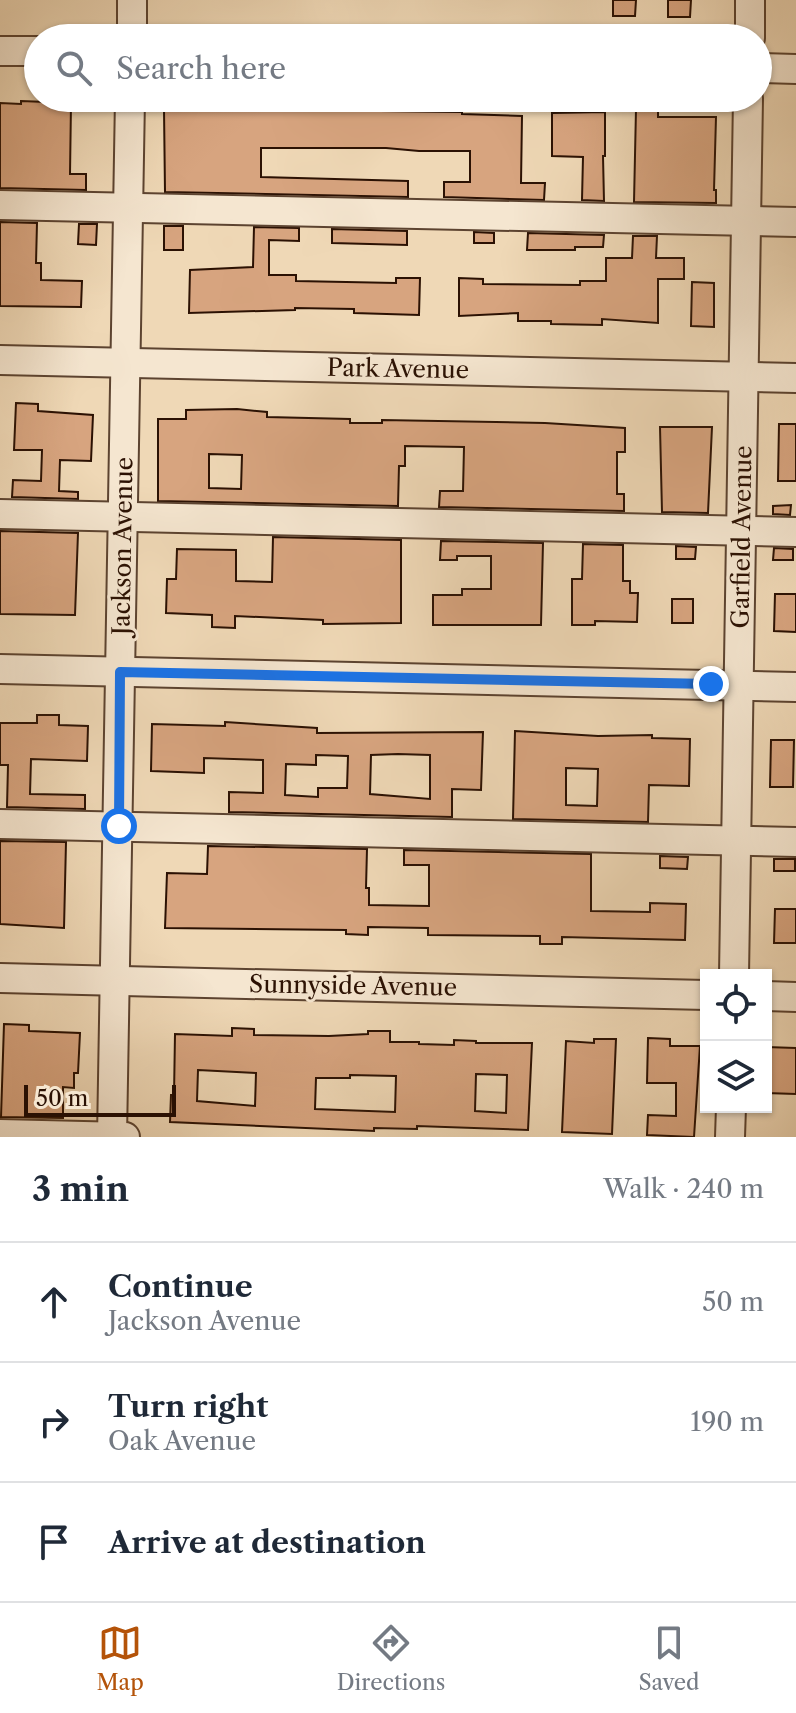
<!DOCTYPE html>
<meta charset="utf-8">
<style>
body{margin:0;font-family:"Libre Caslon Text",serif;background:#f2f2f3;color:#1f2937}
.controls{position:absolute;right:24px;bottom:24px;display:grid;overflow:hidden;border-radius:0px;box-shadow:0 2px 6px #0004}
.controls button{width:72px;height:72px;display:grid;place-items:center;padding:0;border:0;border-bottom:2px solid #e0e1e3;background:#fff;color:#1f2937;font:40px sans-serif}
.scale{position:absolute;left:24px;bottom:20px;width:152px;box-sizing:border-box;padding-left:8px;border:4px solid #2b1103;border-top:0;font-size:22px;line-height:28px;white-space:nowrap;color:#2b1103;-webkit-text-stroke:6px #f5e6d0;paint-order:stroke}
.stop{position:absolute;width:24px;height:24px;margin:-18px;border:6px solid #1a73e8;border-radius:50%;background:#fff}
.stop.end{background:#1a73e8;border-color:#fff;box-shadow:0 2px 8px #0008}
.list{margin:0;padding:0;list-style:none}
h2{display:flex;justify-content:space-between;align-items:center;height:104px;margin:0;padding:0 32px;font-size:34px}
h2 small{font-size:26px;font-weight:400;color:#747a83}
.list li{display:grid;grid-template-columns:52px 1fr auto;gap:24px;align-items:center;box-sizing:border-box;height:120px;padding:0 32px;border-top:2px solid #e0e1e3}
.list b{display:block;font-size:30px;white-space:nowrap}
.list p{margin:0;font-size:26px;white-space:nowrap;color:#747a83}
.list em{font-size:26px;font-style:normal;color:#747a83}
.icon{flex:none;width:44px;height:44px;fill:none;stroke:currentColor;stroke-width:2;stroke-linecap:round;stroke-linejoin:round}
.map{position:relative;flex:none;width:796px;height:1137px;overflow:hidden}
.search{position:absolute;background:#fff;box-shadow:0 2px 6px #0004;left:24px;right:24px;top:24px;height:88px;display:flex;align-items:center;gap:20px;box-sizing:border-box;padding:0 28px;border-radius:44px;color:#747a83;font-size:30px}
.sheet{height:464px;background:#fff}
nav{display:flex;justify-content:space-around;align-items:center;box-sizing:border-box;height:112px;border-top:2px solid #e0e1e3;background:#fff;font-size:22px;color:#747a83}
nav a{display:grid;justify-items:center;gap:4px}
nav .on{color:#b45309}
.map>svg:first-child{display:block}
.building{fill:#d7a47f;stroke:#2b1103;stroke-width:2;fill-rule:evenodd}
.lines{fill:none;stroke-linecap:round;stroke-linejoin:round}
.minor-casing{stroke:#5c4330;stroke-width:32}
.minor{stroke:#f5e6d0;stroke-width:28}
.route{stroke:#1a73e8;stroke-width:10}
.labels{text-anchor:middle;stroke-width:6;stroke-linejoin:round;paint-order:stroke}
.street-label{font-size:24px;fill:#2b1103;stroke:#f5e6d0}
</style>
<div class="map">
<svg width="796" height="1137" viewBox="0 0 796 1137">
<rect width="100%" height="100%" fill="#efd8b6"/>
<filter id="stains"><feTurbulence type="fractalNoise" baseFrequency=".0025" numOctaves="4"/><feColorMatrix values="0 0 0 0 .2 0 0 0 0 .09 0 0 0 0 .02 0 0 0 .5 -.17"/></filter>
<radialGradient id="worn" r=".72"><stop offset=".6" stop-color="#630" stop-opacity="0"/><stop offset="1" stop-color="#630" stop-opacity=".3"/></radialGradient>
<g class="building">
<polygon points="613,0 636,0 635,16 613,16"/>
<polygon points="668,0 691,0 690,17 668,17"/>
<polygon points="21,101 71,103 70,174 86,174 86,190 0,188 0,103 21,104"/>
<polygon points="276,103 299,104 299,110 462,112 462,114 522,116 521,183 545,183 544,200 444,197 444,182 470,182 470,151 419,151 386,148 261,148 261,177 408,181 408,197 165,192 164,109 276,110"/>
<polygon points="636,109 658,109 658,117 716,117 714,190 716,190 716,203 634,202"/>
<polygon points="605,112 605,156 603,156 604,201 582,200 583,157 552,156 552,113"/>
<polygon points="0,222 37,223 36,263 41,263 41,280 82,281 81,307 0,306"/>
<polygon points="79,224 97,224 96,245 78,244"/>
<rect x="164" y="226" width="19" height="24"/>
<polygon points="254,227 299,228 299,241 269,240 269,275 296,275 296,281 396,283 396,278 420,278 419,315 354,313 354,309 295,308 295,310 189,313 190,270 253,267"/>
<polygon points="332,229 407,231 407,245 332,243"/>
<polygon points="474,232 494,233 494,243 474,243"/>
<polygon points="528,233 604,235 603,247 575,247 575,250 527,250"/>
<polygon points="633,236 657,236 656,258 684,258 684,279 658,279 658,323 602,319 602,325 551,324 551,321 518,321 518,313 459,316 459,278 483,279 483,284 580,285 580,281 606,281 606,258 632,258"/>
<polygon points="692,282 714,283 714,327 691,326"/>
<polygon points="16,403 38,404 38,411 93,415 91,461 60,460 59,491 78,492 78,499 12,497 13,480 41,481 42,450 14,450"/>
<path d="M237,409L267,412V417L350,419V423H382V420L545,423L625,428V452H617V494H624V511L439,507L440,491H463L464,447L405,446V466H399L398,506L158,501V419H186V410ZM209,454L242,455L241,489L209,488Z"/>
<polygon points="779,424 796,424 796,481 778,481"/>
<polygon points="660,427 712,427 708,513 662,512"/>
<polygon points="791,505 790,515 773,514 773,506"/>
<polygon points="0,531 78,533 75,615 0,614"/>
<polygon points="273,537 401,540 401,623 323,624 323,620 235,616 235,628 212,627 212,615 166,613 167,579 176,579 177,549 236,550 236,581 272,582"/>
<polygon points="441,541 543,543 541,625 433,625 433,595 462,595 462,589 491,589 491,556 457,556 457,560 440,560"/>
<polygon points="583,544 623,545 623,581 630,581 630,593 638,593 637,622 595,621 595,625 572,625 572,579 582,579"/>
<polygon points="676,546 696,547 695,559 676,559"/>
<polygon points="774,548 793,549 793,560 773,560"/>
<polygon points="775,594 796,594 796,632 774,631"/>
<rect x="672" y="599" width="21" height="24"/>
<polygon points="37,715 59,715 59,725 88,726 87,761 31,759 30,794 85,795 85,809 7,807 8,765 0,765 0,723 37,723"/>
<path d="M225,722L317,728V733L483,732L481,790L452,789V817L229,812V792L263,793V760L204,758V773L151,771L152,724L225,726ZM398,754L430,755V799L370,794L371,755ZM316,755L348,756L347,788H318V797L285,795L286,764L316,765Z"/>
<path d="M515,731L598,736L652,735V738L690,739L689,786L649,785L648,822L513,819ZM566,768L598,769L597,806L566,805Z"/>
<polygon points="771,740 794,740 793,787 770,787"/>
<polygon points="0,841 66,842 64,928 0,924"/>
<polygon points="208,846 367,849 366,888 369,888 369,905 429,906 429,865 404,865 404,850 591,854 591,911 650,912 650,903 686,904 685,940 562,937 562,944 540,944 540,936 428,935 428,928 368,927 368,935 346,934 346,930 165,928 167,873 207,874"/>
<polygon points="660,856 688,857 687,869 660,868"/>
<rect x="774" y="859" width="21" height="12"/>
<polygon points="775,909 796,909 796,943 774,943"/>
<polygon points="4,1024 29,1025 29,1031 80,1033 78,1073 74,1073 74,1088 63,1087 63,1118 1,1117"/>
<path d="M232,1028L254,1029V1035L329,1036L368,1034V1031H390V1042H419V1044L454,1045V1040L476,1041V1043H532L528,1130L417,1126V1129L374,1128V1131L170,1122L171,1095H174L175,1034L232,1036ZM198,1070L256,1073L255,1106L197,1101ZM476,1074L507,1075L506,1113L475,1111ZM350,1075L396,1076L395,1112L315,1109L316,1078H350Z"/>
<polygon points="648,1038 670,1039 670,1046 700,1046 694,1137 647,1135 648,1115 676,1116 676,1083 647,1083"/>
<polygon points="594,1039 616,1039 612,1134 562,1132 566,1041 594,1043"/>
<polygon points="766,1047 796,1048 796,1094 766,1093"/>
</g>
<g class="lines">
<g class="minor-casing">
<g id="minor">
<polyline points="132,38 132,0"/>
<polyline points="750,38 750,0"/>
<polyline points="0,51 38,51"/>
<polyline points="758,68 796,69"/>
<polyline points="0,205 796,222"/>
<polyline points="0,360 796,378"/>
<polyline points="0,514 796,532"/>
<polyline points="0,669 796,687"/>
<polyline points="0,824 796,842"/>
<polyline points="734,975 748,98"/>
<polyline points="0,978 706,995"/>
<polyline points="766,996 796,997"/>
<polyline points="0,1134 125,1137"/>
<polyline points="112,1137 130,98"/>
<polyline points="730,1137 731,1107"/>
</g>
</g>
<use href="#minor" class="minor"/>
</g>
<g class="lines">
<polyline class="route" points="119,826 120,672 711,684"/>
</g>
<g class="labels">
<g class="street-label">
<text transform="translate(398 369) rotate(1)" y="8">Park Avenue</text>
<text transform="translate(742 537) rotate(-89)" y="8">Garfield Avenue</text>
<text transform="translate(123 546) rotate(-89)" y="8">Jackson Avenue</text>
<text transform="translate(353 986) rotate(1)" y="8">Sunnyside Avenue</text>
</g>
</g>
<rect width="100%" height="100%" filter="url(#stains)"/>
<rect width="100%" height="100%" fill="url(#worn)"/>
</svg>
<div class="controls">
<button><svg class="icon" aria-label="locate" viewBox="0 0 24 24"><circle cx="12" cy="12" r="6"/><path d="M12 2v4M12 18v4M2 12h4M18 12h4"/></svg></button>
<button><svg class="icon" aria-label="layers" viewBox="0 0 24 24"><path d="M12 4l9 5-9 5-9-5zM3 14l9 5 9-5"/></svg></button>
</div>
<div class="scale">50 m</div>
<div class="stop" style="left:119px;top:826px"></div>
<div class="stop end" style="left:711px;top:684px"></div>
<div class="search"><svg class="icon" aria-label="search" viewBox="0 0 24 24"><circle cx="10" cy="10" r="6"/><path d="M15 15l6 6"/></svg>Search here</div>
</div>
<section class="sheet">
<h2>3 min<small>Walk · 240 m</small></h2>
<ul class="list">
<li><svg class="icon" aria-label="ahead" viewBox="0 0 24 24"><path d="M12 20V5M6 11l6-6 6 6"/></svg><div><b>Continue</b><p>Jackson Avenue</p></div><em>50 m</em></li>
<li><svg class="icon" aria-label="right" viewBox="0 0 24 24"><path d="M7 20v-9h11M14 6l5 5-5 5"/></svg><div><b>Turn right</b><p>Oak Avenue</p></div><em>190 m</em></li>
<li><svg class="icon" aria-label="arrive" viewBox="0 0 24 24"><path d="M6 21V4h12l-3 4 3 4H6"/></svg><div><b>Arrive at destination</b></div></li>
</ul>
</section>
<nav>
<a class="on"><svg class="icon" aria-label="map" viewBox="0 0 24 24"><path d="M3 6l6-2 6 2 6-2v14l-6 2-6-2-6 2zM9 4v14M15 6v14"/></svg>Map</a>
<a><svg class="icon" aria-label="directions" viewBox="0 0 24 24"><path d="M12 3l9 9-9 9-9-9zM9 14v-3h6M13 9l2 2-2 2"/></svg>Directions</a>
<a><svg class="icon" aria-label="saved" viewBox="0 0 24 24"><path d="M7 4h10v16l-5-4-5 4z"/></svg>Saved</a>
</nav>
